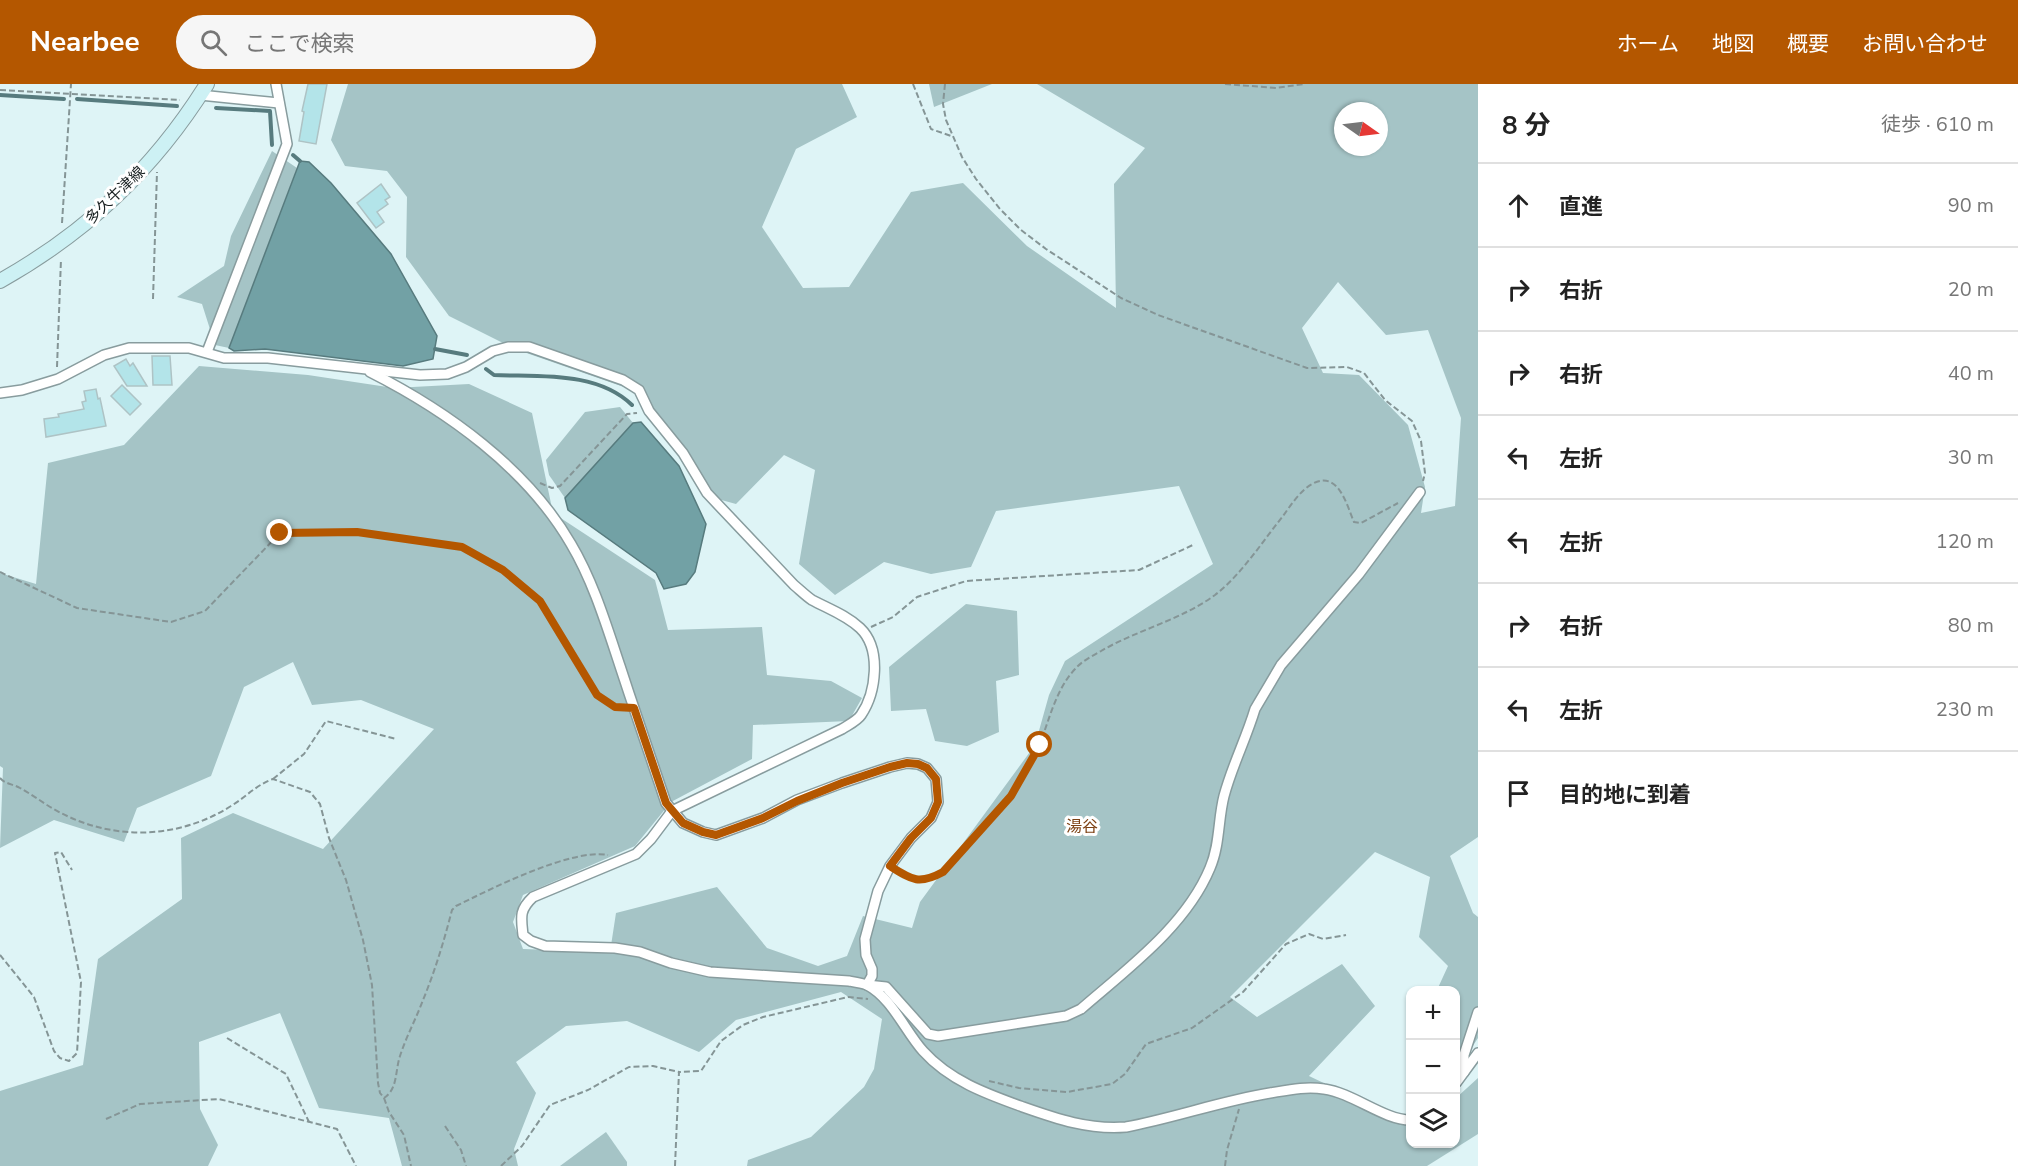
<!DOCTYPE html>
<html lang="ja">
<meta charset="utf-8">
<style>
body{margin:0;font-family:"Nunito Sans","Noto Sans JP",sans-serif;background:#f6f6f6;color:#222}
.controls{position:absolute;right:18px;bottom:18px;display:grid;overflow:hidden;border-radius:12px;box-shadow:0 2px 4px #0004}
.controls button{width:54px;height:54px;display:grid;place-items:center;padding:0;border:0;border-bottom:2px solid #e0e0e0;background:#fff;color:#222;font:30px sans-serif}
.compass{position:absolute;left:1334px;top:18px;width:54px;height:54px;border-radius:50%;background:#fff;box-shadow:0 2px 4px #0004;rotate:104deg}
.stop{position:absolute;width:18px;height:18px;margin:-14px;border:4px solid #b45700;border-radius:50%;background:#fff}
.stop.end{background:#b45700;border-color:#fff;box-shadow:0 2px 6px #0008}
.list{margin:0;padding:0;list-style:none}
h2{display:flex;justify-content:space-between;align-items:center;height:78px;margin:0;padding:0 24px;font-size:26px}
h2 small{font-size:20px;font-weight:400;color:#767676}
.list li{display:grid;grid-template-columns:39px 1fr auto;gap:18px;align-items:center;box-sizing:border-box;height:84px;padding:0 24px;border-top:2px solid #e0e0e0}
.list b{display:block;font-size:22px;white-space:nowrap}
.list em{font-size:20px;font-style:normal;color:#767676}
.icon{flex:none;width:33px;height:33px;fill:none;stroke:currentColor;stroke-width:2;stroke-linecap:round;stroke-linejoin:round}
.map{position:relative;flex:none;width:1478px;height:1082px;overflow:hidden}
header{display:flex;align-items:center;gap:36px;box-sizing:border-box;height:84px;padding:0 30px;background:#b45700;color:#fff}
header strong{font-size:28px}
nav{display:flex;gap:33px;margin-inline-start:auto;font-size:21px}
.search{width:420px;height:54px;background:#f6f6f6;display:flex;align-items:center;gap:15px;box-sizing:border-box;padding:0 21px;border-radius:33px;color:#767676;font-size:22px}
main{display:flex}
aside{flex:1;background:#fff}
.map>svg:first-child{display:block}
.green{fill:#a5c4c6;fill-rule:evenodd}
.water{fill:#72a1a5;stroke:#577b7e;stroke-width:1.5}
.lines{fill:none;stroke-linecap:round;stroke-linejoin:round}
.stream{stroke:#577b7e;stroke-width:4}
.building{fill:#b3e4e9;stroke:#aec3c5;stroke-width:1.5}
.street-casing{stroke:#889c9e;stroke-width:12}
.secondary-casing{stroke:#889c9e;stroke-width:16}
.path{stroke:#859596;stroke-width:2;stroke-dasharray:6 3;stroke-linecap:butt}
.street{stroke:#fff;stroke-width:9}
.secondary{stroke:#cdf1f4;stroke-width:14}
.route{stroke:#b45700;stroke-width:8}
.labels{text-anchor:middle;stroke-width:6;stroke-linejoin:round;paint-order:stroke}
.street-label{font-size:15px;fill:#192122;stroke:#fff}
.neighbourhood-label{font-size:16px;fill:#7d4114;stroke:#fff}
</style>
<header>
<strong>Nearbee</strong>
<div class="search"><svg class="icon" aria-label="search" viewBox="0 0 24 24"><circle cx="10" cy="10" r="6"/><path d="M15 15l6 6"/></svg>ここで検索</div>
<nav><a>ホーム</a><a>地図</a><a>概要</a><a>お問い合わせ</a></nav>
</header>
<main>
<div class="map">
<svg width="1478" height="1082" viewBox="0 0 1478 1082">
<rect width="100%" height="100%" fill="#def4f6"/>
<g class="green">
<path d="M348,0H842L857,33L796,65L762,143L803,204L849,203L911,108L963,99L1027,162L1116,224L1114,100L1145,64L1037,0H1478V753L1450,772L1473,829L1478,833V954L1457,986L1456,906H1437L1448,882L1419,853L1430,793L1375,768L1230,913L1257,933L1342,880L1375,922L1309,992L1410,1040V1060H1456V1014L1478,994V1050L1427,1082H747L748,1076L811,1053L864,1003L874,985L882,935L841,908L736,936L699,968L627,937L566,942L516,978L536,1009L514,1065L518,1082H402L389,1034L319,1024L280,929L199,958L200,1025L218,1061L208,1082H0V1007L83,981L98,875L182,815L181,754L233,729L323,765L434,645L361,616L312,621L293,578L244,603L211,692L137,724L124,758L54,736L0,764L3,684L0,682V489L36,500L48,379L124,361L199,282L308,291L394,304L469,300L532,329L553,429L655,496L668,546L762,543L767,591L831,597L862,614L849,637L753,641L752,675L671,718L635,762L523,811L513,838L523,865L610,868L616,829L717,803L767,864L818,882L847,872L863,832L912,844L920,818L1035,661L1049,611L1065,577L1213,480L1179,402L996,427L971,483L931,490L884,478L835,511L799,480L815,386L784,371L736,420L703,411L644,310L515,265L449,232L406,173L407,113L387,87L345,82L331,56ZM1343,27H1379V63H1343ZM1338,198L1386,251L1428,246L1461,334L1455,422L1421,429L1425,403L1408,341L1359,291L1323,289L1302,244Z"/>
<polygon points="929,0 992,0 934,23"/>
<polygon points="272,67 297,84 229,264 215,261 202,220 177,213 224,182 231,152"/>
<polygon points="620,323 633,339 565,414 549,391 546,376 585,328"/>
<polygon points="966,520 1017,527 1019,591 996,597 999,648 967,662 935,657 926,625 891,627 889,583"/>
<polygon points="606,1048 627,1078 627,1082 560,1082"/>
</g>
<g class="water">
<polygon points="300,77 309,78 331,99 391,170 437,252 433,275 403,282 265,265 234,267 229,264"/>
<polygon points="641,338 679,382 706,440 695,488 686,500 664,505 656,489 568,426 565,414 633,339"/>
</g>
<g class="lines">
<g class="stream">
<polyline points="0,11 64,15"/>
<polyline points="77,15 177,22"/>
<polyline points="216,24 270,27 272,61"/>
<polyline points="293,71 300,77"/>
<polyline points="435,265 467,271"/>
<path d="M486,285L494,291C540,293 597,287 632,321"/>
</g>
</g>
<g class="building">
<polygon points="308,0 327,0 316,60 299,57 304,28 302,27"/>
<polygon points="381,100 390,113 385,116 388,120 377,128 384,138 376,144 357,119"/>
<polygon points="152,272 170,272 172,301 153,301"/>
<polygon points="126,275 130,282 133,279 147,302 127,302 114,282"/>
<polygon points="122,301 141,320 130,331 111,312"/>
<polygon points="96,305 98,315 100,314 106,342 46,353 44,335 59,333 58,330 84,325 82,318 86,317 84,307"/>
</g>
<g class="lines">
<g class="street-casing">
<g id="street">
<polyline points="200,11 279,19"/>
<polyline points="207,268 287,60 276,0"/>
<path d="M370,288C447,327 527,384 571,460C593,497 606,540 620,582C635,628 651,674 666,719L683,739L703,748L716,751L763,734L797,716L842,699L890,683L907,679L918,680L927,684L936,695L938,718L931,734L911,754L890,782L878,807L865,855L866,871L872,885V892L867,901L886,903L928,950L938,952L1066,932L1081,925C1127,885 1186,842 1210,784C1220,761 1218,735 1224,712C1232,682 1246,655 1255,625L1281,581L1359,490L1420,408"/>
<path d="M0,309L22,306L58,295L104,271L129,264H189L224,274H268L420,291L447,290L466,283L493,267L508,263H529L623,296L639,306L649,327L683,369L707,409L794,501C800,506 806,512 812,516C829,525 846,531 860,544C882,565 876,609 861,631C857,637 848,641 842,645L672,727L651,755L636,770L533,813C519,826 521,833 523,851L531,857L545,862L615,864L640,868L671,879L710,888L849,897C855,898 862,899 867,901C892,914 905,947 923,967C950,997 987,1010 1023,1023C1057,1035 1089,1046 1126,1043C1174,1034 1221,1017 1270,1009C1288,1006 1306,1002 1324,1005C1353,1009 1384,1036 1410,1036"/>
<polyline points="1464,988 1464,971 1478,928"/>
<polyline points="1456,999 1478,969"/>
</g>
</g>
<g class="secondary-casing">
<path id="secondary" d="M0,197C87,148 154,85 207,0"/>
</g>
<g class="path">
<polyline points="913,0 931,45 951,52"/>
<polyline points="945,0 943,20 946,36 962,73 976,95 1000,125 1021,146 1046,165 1121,214 1158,231 1307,284 1347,283 1364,289 1385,316 1412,337 1421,357 1425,389 1423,397"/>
<polyline points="1225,0 1276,4 1304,0"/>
<polyline points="0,6 180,16"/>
<polyline points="62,139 71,0"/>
<polyline points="153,215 157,88"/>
<polyline points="57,283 61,175"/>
<polyline points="540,399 552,404 560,402 627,330 637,329"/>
<polyline points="0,488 77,524 171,538 205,527 280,449 357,448 462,463 503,486 539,517 597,611 615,623 622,623"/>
<polyline points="871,543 893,533 917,513 966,497 1139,486 1195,460"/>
<path d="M0,694C5,700 13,700 20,704C29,709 38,715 47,721C104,757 174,758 231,722C246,713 256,701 273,695L310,708L320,720L329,754L346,796L363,856L372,901L378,999L380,1009L384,1014C398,1005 395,987 400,972C406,953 416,935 423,916C435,887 444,857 452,826L456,822C491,805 571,764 608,771"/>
<polyline points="273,695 304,670 326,637 396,655"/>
<path d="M898,787C917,799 924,799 943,788C975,754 1008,720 1031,679C1048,648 1051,611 1075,585C1082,577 1092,572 1101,567C1137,546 1181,536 1215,511C1242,490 1262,458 1283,432C1291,421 1301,405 1314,399C1339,387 1347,422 1354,438L1361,439L1398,419"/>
<polyline points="0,871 34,913 54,967 60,974 69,977 77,969 81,898 55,769 61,768 72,786"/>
<polyline points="227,954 286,990 309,1038"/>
<polyline points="989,997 1019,1004 1067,1008 1112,1000 1125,990 1146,960 1192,944 1243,908 1286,860 1309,850 1323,855 1346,851"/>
<polyline points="384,1014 389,1028 404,1051 411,1082"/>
<polyline points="106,1035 140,1020 219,1015 337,1045 356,1082"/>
<polyline points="445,1042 461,1066 466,1082"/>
<polyline points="501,1082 522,1062 550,1021 588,1006 629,983 653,982 679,988"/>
<polyline points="675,1082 679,988 701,987 721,957 743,941 763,933 848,913 868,915"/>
<polyline points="1225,1082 1227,1066 1239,1025"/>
</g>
<use href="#street" class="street"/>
<use href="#secondary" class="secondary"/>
</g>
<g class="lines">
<path class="route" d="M280,449L357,448L462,463L503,486L540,517L597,611L615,623L634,624L666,719L683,739L703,748L716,751L763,734L797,717L842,699L890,683L907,679L918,680L927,684L936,695L938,718L931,734L911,754L890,782C912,796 919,801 943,788L1011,712L1040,661"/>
</g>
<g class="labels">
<g class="street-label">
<text transform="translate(115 111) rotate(-44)" y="5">多久牛津線</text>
</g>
<g class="neighbourhood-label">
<text x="1082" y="748">湯谷</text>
</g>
</g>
</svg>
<div class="controls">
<button>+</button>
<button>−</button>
<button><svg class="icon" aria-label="layers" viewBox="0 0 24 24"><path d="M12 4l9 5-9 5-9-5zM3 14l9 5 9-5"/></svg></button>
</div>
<svg class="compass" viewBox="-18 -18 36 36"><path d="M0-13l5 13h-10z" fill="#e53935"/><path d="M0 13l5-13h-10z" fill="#767676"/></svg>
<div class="stop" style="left:1040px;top:661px"></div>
<div class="stop end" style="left:280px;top:449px"></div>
</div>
<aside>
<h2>8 分<small>徒歩 · 610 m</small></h2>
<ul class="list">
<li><svg class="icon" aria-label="ahead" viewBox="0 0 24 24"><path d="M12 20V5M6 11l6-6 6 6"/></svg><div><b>直進</b></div><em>90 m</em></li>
<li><svg class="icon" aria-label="right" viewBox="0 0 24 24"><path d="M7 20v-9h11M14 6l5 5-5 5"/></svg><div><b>右折</b></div><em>20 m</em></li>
<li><svg class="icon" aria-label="right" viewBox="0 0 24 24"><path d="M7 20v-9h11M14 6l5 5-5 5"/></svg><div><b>右折</b></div><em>40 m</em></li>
<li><svg class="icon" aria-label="left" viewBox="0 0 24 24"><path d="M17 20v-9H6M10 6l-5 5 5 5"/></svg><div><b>左折</b></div><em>30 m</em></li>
<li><svg class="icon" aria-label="left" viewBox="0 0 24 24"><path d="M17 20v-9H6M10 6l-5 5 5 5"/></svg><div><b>左折</b></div><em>120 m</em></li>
<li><svg class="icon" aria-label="right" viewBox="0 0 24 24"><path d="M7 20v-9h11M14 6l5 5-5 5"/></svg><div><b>右折</b></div><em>80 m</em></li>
<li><svg class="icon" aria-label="left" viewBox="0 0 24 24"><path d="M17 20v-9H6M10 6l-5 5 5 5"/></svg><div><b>左折</b></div><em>230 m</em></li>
<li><svg class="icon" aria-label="arrive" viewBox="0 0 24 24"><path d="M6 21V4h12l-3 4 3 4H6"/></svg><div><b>目的地に到着</b></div></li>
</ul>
</aside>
</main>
